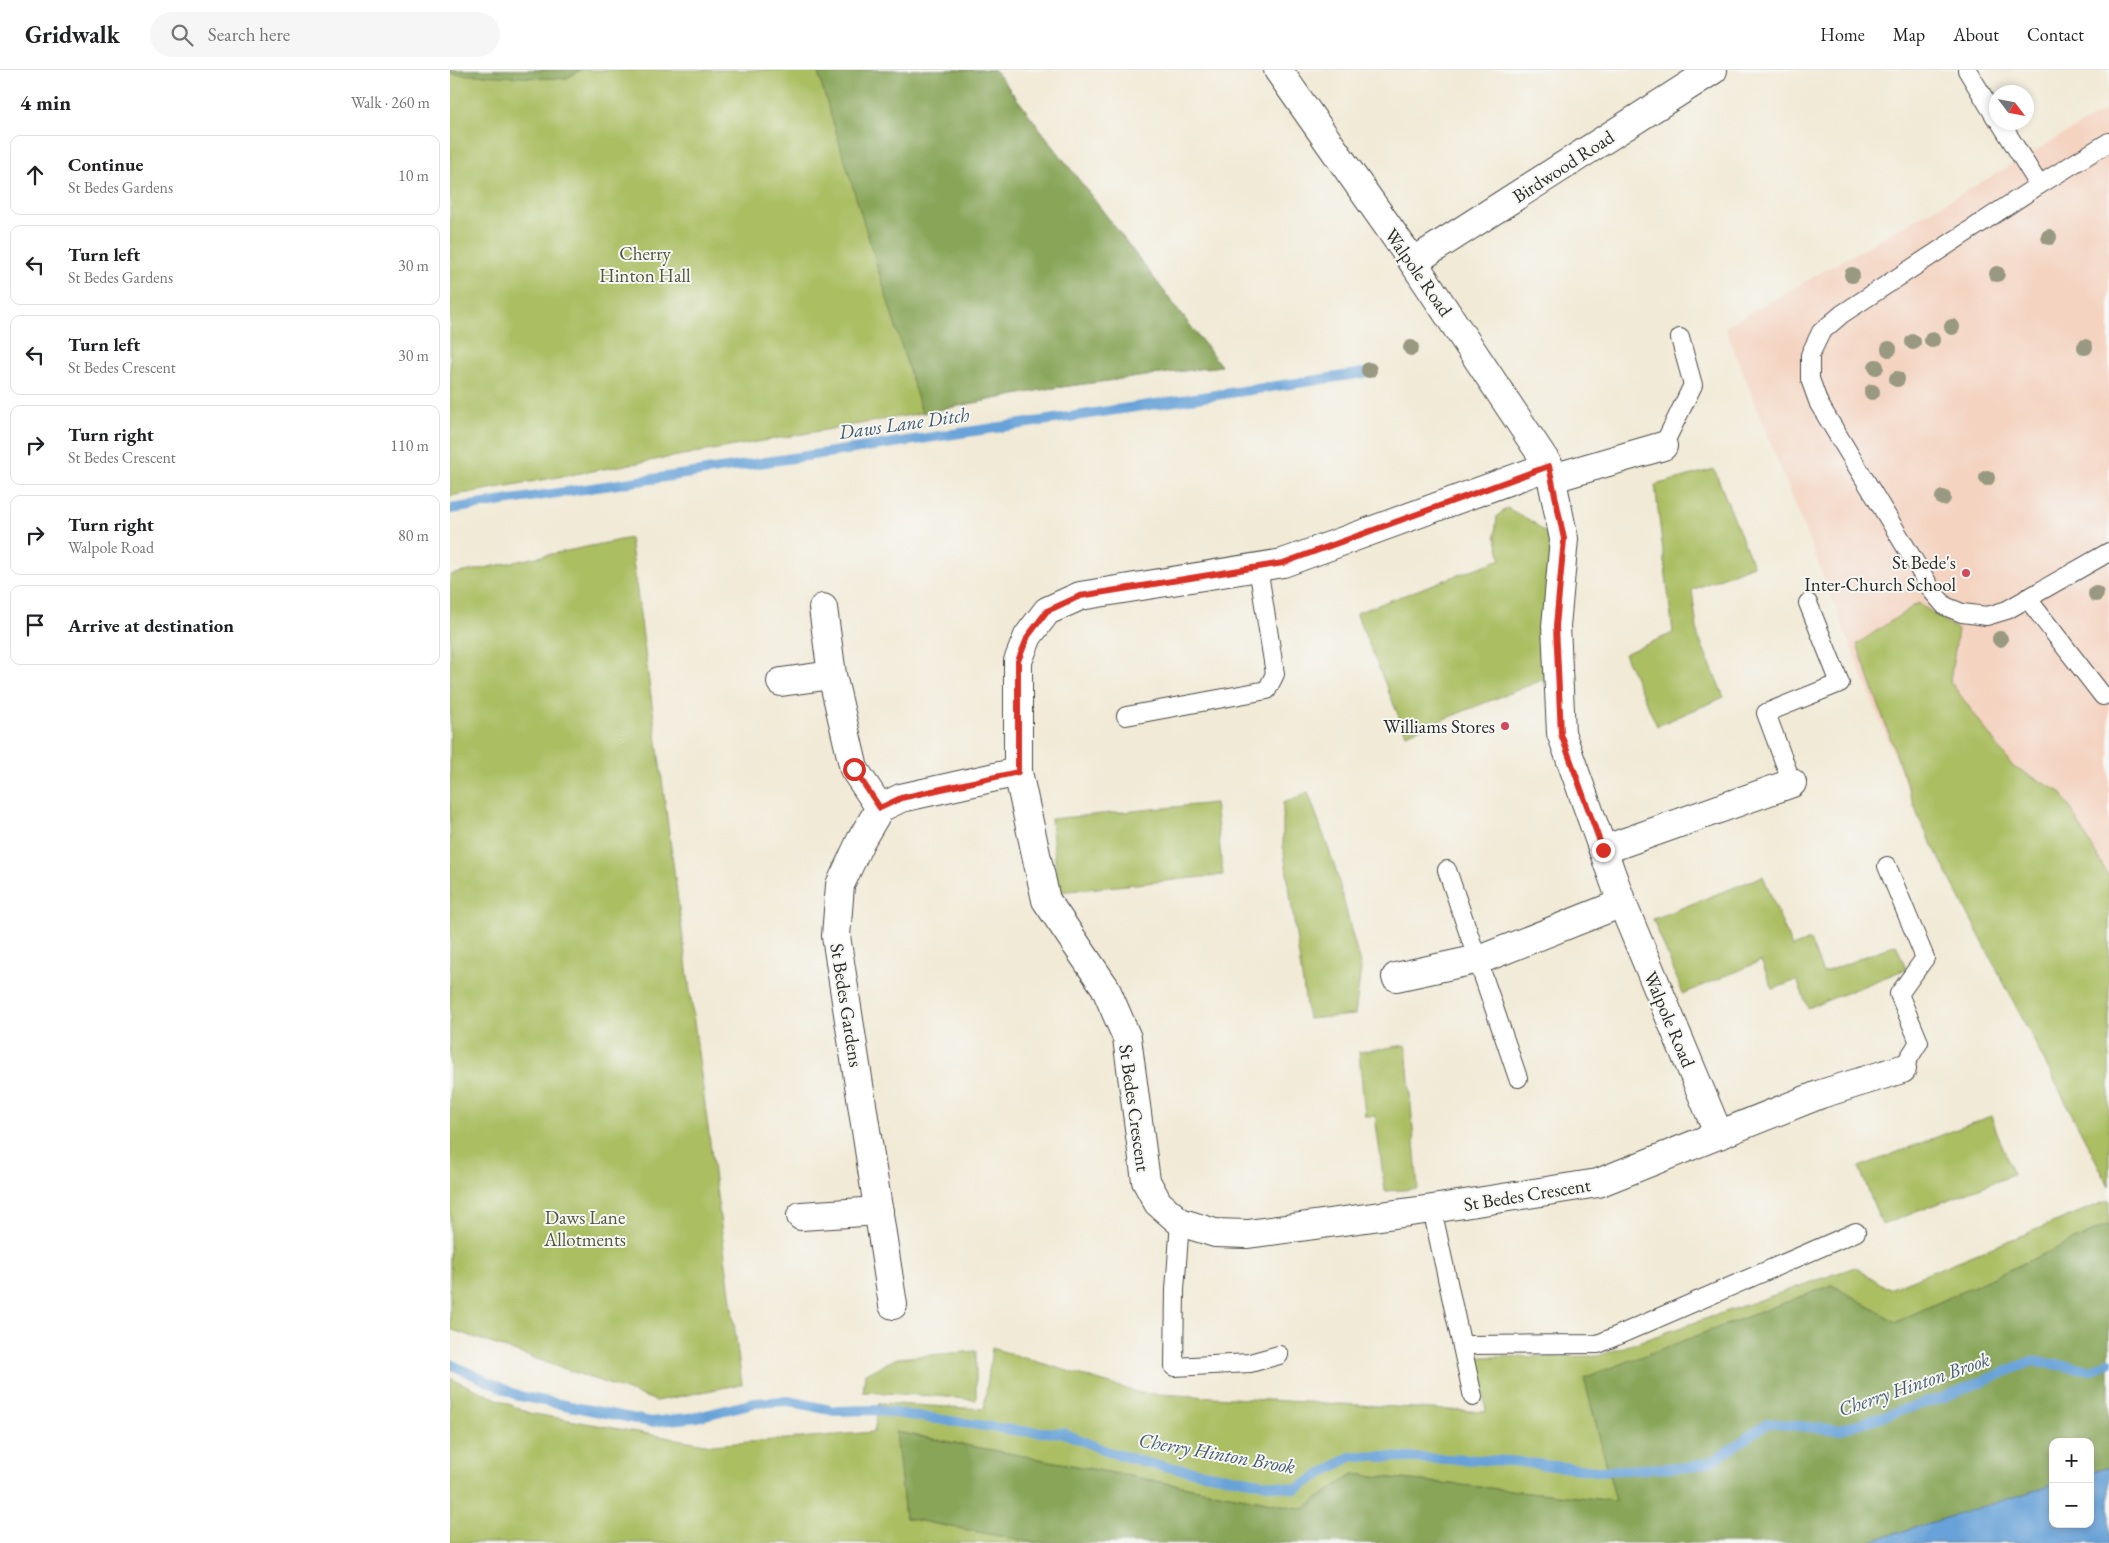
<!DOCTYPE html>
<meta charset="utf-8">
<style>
body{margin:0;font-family:"EB Garamond",serif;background:#f6f6f6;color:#202124}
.controls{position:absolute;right:15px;bottom:15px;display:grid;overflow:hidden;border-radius:10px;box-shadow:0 2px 8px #0003}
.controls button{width:45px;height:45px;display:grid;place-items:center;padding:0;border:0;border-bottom:1px solid #e0e0e0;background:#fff;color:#202124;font:25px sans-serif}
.compass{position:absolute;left:1539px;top:15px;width:45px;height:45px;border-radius:50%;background:#fff;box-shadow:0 2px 8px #0003;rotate:122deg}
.stop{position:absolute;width:15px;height:15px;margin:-11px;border:4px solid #d93025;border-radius:50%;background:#fff}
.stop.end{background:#d93025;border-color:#fff;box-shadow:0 1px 5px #0008}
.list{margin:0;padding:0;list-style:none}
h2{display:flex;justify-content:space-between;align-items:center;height:65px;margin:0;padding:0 20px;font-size:21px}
h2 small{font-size:16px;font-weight:400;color:#757577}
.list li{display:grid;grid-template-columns:32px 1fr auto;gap:15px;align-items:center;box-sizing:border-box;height:80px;margin:0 10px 10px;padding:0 10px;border:1px solid #e0e0e0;border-radius:10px}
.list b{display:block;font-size:19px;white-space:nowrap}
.list p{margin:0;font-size:16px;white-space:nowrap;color:#757577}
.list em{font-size:16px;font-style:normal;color:#757577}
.icon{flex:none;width:28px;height:28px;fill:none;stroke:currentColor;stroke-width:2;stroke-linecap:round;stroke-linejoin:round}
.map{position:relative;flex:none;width:1659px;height:1473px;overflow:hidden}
header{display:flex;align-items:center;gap:30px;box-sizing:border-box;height:70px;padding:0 25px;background:#fff;border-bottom:1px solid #e0e0e0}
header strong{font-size:24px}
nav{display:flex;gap:28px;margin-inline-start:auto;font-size:18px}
.search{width:350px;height:45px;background:#f6f6f6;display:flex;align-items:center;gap:12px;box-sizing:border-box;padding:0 18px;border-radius:28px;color:#757577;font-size:19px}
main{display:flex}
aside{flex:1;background:#fff}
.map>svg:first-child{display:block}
.built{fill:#f4d3c0}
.green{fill:#abbe62;stroke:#6b7446}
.forest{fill:#88a558;stroke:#5a6842}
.water{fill:#68a2d8;stroke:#4a6682}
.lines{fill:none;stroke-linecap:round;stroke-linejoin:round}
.stream{stroke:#68a2d8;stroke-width:10}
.lane-casing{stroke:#494845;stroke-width:20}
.street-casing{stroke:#494845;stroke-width:30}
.secondary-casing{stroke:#494845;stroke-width:30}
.lane{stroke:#fff;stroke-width:18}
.street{stroke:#fff;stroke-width:28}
.secondary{stroke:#fff;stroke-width:28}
.tree{fill:#999981}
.route{stroke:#d93025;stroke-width:6}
.poi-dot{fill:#d1495b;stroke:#f6f6f2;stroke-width:2}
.labels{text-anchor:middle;stroke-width:4;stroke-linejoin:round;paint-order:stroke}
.street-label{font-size:19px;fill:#2b2b2b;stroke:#f6f6f2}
.park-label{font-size:19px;fill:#51573c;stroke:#f6f6f2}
.poi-label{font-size:19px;fill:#2b2b2b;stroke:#f6f6f2;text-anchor:end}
.water-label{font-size:20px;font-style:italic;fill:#435b70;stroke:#f6f6f2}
</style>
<header>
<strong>Gridwalk</strong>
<div class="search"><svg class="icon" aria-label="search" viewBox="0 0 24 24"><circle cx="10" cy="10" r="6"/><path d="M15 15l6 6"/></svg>Search here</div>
<nav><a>Home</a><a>Map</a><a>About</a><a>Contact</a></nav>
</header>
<main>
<aside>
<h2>4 min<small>Walk · 260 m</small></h2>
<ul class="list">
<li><svg class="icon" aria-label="ahead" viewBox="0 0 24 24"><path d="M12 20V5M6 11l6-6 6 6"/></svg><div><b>Continue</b><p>St Bedes Gardens</p></div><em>10 m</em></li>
<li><svg class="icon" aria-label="left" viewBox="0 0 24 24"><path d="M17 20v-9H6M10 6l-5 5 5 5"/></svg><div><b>Turn left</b><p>St Bedes Gardens</p></div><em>30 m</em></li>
<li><svg class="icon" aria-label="left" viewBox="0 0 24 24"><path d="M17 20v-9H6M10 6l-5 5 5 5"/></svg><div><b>Turn left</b><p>St Bedes Crescent</p></div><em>30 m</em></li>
<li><svg class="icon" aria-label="right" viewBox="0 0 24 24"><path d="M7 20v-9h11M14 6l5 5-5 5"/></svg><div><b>Turn right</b><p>St Bedes Crescent</p></div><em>110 m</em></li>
<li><svg class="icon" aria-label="right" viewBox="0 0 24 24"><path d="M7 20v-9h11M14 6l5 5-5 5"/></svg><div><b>Turn right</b><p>Walpole Road</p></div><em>80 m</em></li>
<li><svg class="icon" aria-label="arrive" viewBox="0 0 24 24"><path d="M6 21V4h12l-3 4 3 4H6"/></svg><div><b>Arrive at destination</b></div></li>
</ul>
</aside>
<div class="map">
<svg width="1659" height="1473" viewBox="0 0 1659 1473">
<rect width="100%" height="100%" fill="#f6f6f2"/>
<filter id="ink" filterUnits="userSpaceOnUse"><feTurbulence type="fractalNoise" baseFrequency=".02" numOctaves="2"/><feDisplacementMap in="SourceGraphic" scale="10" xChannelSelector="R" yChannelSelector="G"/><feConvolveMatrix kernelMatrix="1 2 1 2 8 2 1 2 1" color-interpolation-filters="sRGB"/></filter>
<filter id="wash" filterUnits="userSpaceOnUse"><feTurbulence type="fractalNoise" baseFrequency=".0096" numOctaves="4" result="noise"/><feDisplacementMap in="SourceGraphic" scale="20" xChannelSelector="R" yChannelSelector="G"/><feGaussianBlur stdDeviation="1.12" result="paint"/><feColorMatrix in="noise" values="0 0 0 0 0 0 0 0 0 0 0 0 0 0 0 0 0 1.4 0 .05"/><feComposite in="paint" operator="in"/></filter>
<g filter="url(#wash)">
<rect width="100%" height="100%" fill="#f1ead6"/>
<polygon class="built" points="1659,38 1659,1116 1469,749 1275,257 1546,104"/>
<g class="green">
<polygon points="0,0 545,0 771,296 596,319 472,343 0,426"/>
<polygon points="1264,399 1303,495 1242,520 1248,566 1274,627 1207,656 1174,584 1223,563 1205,415"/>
<polygon points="1057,438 1083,452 1100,467 1100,507 1092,549 1095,609 956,664 906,543 1051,489 1045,465 1047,446"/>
<polygon points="180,468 292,1314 207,1331 0,1259 0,505"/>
<polygon points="1468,533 1508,560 1500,611 1563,697 1611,722 1659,807 1659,1116 1469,749 1407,574"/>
<polygon points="858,722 885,797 911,898 905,945 858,949 833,775 833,733"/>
<polygon points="765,733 773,805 608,822 601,749"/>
<polygon points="1313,806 1342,877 1360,870 1373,903 1446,874 1456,899 1358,938 1347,910 1323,919 1311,891 1233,924 1203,849"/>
<polygon points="956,975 968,1119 935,1121 925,1046 915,1046 909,982"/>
<polygon points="1541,1046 1563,1105 1432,1155 1409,1097"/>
<polygon points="1659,1130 1659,1154 1446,1252 1382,1215 1134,1308 1166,1431 903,1404 854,1439 447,1362 455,1448 586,1473 0,1473 0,1308 79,1343 261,1375 424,1362 429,1333 534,1339 542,1278 690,1323 1036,1342 1029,1287 1148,1286 1405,1197 1439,1219"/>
<polygon points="526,1281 526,1330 487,1326 413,1322 415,1304 447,1288"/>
</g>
<g class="forest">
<polygon points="0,0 131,0 115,9 0,4"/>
<polygon points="367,0 545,0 771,296 596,319 472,343"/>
<polygon points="1659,1154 1659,1397 1640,1403 1640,1372 1603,1372 1603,1415 1415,1473 586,1473 455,1448 446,1362 853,1439 903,1404 1166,1431 1134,1308 1382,1215 1446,1252"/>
</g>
<polygon class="water" points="1659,1397 1659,1473 1415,1473 1603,1415 1603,1454 1640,1454 1640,1403"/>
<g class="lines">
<g class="stream">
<polyline points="0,439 914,303"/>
<polyline points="0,1294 69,1326 201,1352 247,1347 304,1333 338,1331 385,1341 424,1340 570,1361 614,1363 656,1381 701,1394 846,1419 902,1386 1060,1391 1148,1401 1241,1397 1265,1390 1318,1353 1389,1360 1494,1327 1582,1291 1642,1300 1659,1292"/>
</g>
</g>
</g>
<g filter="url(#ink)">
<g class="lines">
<g class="lane-casing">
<g id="lane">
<polyline points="1517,0 1546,48"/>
<polyline points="1550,52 1589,115"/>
<polyline points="1659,72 1589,115 1392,244 1371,262 1360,285 1360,309 1369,334 1483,522 1495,536 1512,543 1537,546 1557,540 1659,482"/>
<polyline points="1213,376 1243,315 1230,268"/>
<polyline points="1577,528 1653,626"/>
<polyline points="676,646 817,620 825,604 808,497"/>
<polyline points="1342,713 1316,643 1390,613 1358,533"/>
<polyline points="1437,796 1475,888 1449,924 1469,972 1452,999"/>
<polyline points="997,800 1068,1008"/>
<polyline points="982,1139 1023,1327"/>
<polyline points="730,1152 725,1220 724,1297 800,1293 829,1285"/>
<polyline points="1013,1275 1148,1274 1406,1162"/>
</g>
</g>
<g class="street-casing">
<g id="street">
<polyline points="963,192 1099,396 1114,469 1106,556 1111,663 1172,833 1269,1065"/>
<polyline points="1099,396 833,493 630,526 597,541 578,566 568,591 568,702 596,830 655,917 677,968 696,1111 708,1133 730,1152 765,1163 798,1164 982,1139 1148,1113 1371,1024 1452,999"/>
<polyline points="1103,408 1213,376"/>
<polyline points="373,538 382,605 404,699 430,738"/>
<polyline points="331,612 382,605"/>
<polyline points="1153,780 1342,713"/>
<polyline points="946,907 1034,888 1172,833"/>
<polyline points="351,1146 429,1141"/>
<polyline points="443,1235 386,866 390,815 411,770 430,738 451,728 568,702"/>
</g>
</g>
<g class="secondary-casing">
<polyline id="secondary" points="828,0 963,192 1263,0"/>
</g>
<use href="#lane" class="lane"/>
<use href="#street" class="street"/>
<use href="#secondary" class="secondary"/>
</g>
<g class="tree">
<circle cx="1599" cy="167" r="8"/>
<circle cx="1547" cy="204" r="8"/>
<circle cx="1402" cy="205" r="8"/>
<circle cx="1502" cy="257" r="8"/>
<circle cx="1482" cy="270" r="8"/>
<circle cx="1463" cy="272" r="8"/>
<circle cx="1635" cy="277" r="8"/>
<circle cx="961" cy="278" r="8"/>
<circle cx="1439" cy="279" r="8"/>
<circle cx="1426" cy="297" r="8"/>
<circle cx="919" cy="300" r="8"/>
<circle cx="1447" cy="309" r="8"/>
<circle cx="1422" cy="322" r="8"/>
<circle cx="1537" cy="408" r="8"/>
<circle cx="1493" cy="428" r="8"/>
<circle cx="1646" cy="524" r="8"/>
<circle cx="1550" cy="569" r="8"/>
</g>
</g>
<g class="lines" filter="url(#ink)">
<polyline class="route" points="404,699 430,738 451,728 568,702 568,591 578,566 597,541 630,526 833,493 1099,396 1114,469 1106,556 1111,664 1153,780"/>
</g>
<g class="poi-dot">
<circle cx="1516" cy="503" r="5"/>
<circle cx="1055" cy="656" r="5"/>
</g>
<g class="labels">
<g class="street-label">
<text transform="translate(1113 96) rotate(-33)" y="7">Birdwood Road</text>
<text transform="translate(969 202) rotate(55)" y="7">Walpole Road</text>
<text transform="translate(397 935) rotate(81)" y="7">St Bedes Gardens</text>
<text transform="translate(1220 949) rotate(67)" y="7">Walpole Road</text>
<text transform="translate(685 1038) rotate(82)" y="7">St Bedes Crescent</text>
<text transform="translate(1077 1124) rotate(-9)" y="7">St Bedes Crescent</text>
</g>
<g class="park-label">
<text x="195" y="190">Cherry<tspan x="195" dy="22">Hinton Hall</tspan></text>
<text x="135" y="1154">Daws Lane<tspan x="135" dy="22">Allotments</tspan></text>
</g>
<g class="poi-label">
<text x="1506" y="499">St Bede's<tspan x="1506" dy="22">Inter-Church School</tspan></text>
<text x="1045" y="663">Williams Stores</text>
</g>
<g class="water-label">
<text transform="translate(454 353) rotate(-8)" y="7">Daws Lane Ditch</text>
<text transform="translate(1464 1314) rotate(-19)" y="7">Cherry Hinton Brook</text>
<text transform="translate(767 1383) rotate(10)" y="7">Cherry Hinton Brook</text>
</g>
</g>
</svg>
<div class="controls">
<button>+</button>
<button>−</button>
</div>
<svg class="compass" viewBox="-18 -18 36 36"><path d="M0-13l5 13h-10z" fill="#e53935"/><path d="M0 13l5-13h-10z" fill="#757577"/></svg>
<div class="stop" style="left:404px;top:699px"></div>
<div class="stop end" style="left:1153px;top:780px"></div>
</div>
</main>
